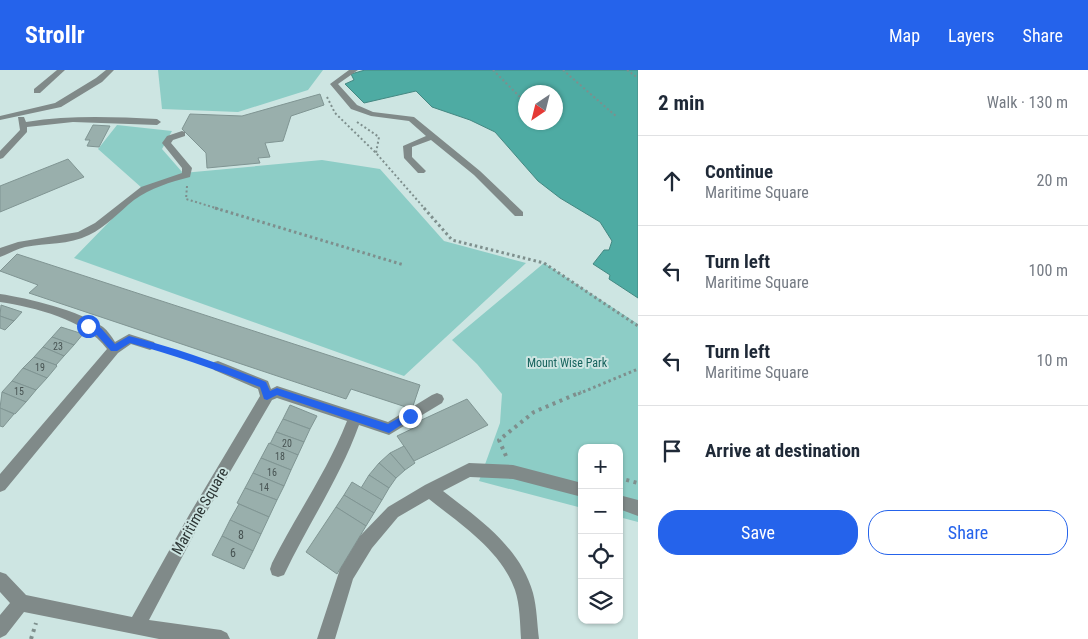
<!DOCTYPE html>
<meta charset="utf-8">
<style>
body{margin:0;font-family:"Roboto Condensed",sans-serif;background:#f2f2f3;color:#1f2937}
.controls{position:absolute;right:15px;bottom:15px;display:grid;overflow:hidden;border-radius:10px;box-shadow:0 1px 4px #0004}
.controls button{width:45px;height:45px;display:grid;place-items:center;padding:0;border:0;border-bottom:1px solid #e0e1e3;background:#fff;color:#1f2937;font:25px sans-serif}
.compass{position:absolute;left:518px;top:15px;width:45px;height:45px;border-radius:50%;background:#fff;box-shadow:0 1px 4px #0004;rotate:215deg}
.stop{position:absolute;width:15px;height:15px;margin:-11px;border:4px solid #2563eb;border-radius:50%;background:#fff}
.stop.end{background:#2563eb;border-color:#fff;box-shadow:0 1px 5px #0008}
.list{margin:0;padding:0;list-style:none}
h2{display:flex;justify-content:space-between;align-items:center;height:65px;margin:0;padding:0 20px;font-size:21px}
h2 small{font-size:16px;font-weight:400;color:#747a83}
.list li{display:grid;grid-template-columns:32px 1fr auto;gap:15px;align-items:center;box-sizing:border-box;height:90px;padding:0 20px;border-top:1px solid #e0e1e3}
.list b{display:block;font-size:19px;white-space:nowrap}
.list p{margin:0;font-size:16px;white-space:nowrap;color:#747a83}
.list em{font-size:16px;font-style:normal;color:#747a83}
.actions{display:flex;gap:10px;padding:15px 20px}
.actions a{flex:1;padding:11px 0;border:1px solid #2563eb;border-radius:20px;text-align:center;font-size:18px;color:#2563eb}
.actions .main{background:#2563eb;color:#fff}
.icon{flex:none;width:28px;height:28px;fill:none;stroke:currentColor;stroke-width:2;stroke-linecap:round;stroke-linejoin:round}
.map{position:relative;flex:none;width:638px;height:569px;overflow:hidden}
header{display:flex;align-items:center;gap:30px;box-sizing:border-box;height:70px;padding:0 25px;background:#2563eb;color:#fff}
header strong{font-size:24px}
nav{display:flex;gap:28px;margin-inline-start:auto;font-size:18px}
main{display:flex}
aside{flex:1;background:#fff}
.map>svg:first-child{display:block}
.green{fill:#8dcdc6}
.water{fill:#4eaba3;stroke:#448882;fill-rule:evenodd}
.building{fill:#99afac;stroke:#809593}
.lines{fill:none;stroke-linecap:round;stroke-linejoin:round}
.path-far2{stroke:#7e8f8d;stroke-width:2;stroke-dasharray:2 2.5;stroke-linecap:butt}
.path-far1{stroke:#7e8f8d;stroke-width:3;stroke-dasharray:2.5 3;stroke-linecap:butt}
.path{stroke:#7e8f8d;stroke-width:4;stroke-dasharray:3 4.5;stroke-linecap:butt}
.minor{fill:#808a89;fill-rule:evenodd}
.route{fill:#2563eb}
.labels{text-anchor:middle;stroke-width:4;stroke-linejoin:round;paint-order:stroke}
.number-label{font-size:10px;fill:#485453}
.park-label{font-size:12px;fill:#18645e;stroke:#cde5e2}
.near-number-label{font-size:12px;fill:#485453}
.near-street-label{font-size:15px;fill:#2d3635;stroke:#cde5e2}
</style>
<header>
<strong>Strollr</strong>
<nav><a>Map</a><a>Layers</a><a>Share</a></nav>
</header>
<main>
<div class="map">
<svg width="638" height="569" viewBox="0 0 638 569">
<rect width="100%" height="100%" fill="#cde5e2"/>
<g class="green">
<polygon points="158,0 323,0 308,20 238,42 162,39"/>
<polygon points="117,55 172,61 162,79 183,103 322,90 380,99 444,171 526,193 404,306 74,188 142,118 98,79"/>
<polygon points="544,193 638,254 638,452 619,447 619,378 582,378 582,438 479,411 500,353 502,324 477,294 452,270"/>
</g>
<path class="water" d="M365,0H638V228L609,209L610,205L593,194L604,180H609L612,171L600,152L560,128L538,111L495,62L470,50L432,37L416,21L364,33L345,14L354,10L351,4ZM526,22H556V52H526Z"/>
<g class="building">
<polygon points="320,24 324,35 291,46 283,71 265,73 270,87 258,88 260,93 207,98 206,83 182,59 190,44 242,46"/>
<polygon points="93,55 110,56 99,77 87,76 90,70 85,70"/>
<polygon points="68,89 84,107 0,142 0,116"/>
<polygon points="17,184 420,315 412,339 351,319 346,329 29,223 38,215 0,201"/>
<polygon points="1,235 22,242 14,251 0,246"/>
<polygon points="0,246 14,251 5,260 0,258"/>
<polygon points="61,257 83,264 74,275 52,267"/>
<polygon points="52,267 74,275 64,286 43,277"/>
<polygon points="43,277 64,286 56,295 34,287"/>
<polygon points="34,287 56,295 57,296 47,308 23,298"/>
<polygon points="23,298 47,308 36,320 12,311"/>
<polygon points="12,311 36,320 26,332 2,322"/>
<polygon points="2,322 26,332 15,344 0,338"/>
<polygon points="467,329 488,355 414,391 397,366 418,356 415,353"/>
<polygon points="290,335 317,346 310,359 283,349"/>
<polygon points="0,338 14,344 3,357 0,356"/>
<polygon points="283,349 310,359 304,372 276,362"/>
<polygon points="276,362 304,372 298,385 270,374"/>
<polygon points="269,373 298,385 291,400 261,388"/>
<polygon points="404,376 415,393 405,400 390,383"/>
<polygon points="390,383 405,400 396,408 379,393"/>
<polygon points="261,388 291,400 284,416 253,403"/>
<polygon points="379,393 396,408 389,418 369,405"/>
<polygon points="253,403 284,416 277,430 245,418"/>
<polygon points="369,405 389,418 382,430 361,418"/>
<polygon points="352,412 382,430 374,443 344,425"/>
<polygon points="245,418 277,430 269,447 237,433"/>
<polygon points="344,425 374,443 366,456 336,437"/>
<polygon points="239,434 269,447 261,464 230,450"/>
<polygon points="336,437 366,456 337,504 306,482"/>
<polygon points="230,450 261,464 253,481 222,466"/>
<polygon points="222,466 253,481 244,499 212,485"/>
</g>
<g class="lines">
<g class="path-far2">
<polyline points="493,0 526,33"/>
<polyline points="563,0 617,47"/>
<polyline points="627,0 638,8"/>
<polyline points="327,27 335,43 376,83 425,139"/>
<polyline points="357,52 379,67 376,83"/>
<polyline points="187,116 186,129 219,139"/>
</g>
<g class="path-far1">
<polyline points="215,138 404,195"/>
<polyline points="424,138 452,170 544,193 638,256"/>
<polyline points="164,279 205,292"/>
<polyline points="578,324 638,299"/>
</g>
<g class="path">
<polyline points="506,386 499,370 534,342 581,322"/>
<polyline points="619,408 638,413"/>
<polyline points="31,569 36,553"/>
</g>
<g class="minor">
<polygon points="57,0 65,0 40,23 34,23 34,19"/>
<polygon points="106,0 114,0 102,12 61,37 0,50 0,46 55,33 96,8"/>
<polygon points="349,0 358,0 338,14 357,35 373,42 414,47 480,101 523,142 523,146 515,146 474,105 431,70 412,77 412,87 426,101 424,103 418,103 404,88 403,76 426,66 409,51 371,46 351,39 330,14"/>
<path d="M18,47H24L26,52C70,45 113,47 157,49L161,52L157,55L73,52L27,57V62L3,88L0,89V81L20,60Z"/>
<path d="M182,61L185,62V66L173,70L171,73L192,98L190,107C170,112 151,118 134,130C119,142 106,157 89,165C69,175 46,173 25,177C16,179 9,184 0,187V178L18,172L78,162L95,153L141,117L182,103V98L162,73L167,66Z"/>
<path d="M0,224C28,228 80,241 103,257C108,261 112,267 115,272L129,264L154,272L156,275L154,278L150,280L131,274L118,283L5,420L0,422V404L107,279C86,250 34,237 0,232Z"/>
<path d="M218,291L268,311L271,319L277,316L388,352L432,325L437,323L442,325L444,329L442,333L389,365L359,355C340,408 308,454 284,505L278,507L272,505L270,499L272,493C296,445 327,402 347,351L277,328L272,330L199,455L149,550L221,560L227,563L230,569H159L24,542L6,565L0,568V545L10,533L0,522V502L6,504L26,525L132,547L189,445L260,326L258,319L214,300L212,296L214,292Z"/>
<path d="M469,393L513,395L582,413V427L513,409L470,407L443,421C479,449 520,477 533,523C537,538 537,554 539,569H521C520,553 520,535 515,520C501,480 460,454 429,429L398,447L372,478L353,509L335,569H317L340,499L360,466L388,437L425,415Z"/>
<polygon points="619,425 638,430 638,446 619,439"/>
</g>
</g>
<path class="route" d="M88,252L101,258L115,274L129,266C176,278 221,294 266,312L270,321L277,318L388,354L410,342L415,346L389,363L277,325L267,330L264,329L260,317C217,300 174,285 130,273L117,281H111L95,263L85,258V253Z"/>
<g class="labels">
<g class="number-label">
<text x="58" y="280">23</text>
<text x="40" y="301">19</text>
<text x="19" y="325">15</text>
<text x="287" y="377">20</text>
<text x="280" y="390">18</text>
<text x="272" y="406">16</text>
<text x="264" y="421">14</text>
</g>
<g class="park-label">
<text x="567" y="297">Mount Wise Park</text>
</g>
<g class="near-number-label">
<text x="241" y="469">8</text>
<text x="233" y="487">6</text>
</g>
<g class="near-street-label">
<text transform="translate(200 441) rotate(-60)" y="5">Maritime Square</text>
</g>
</g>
</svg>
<div class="controls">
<button>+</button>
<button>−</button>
<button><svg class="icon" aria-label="locate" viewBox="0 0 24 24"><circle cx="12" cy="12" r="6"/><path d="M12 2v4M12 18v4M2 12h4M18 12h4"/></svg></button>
<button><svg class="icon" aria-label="layers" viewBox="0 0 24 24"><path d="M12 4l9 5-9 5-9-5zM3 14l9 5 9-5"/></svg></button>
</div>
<svg class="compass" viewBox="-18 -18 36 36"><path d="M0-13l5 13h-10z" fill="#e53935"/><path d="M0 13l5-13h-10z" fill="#747a83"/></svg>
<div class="stop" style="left:88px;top:256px"></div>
<div class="stop end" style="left:410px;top:346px"></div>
</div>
<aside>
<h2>2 min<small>Walk · 130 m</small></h2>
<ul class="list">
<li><svg class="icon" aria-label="ahead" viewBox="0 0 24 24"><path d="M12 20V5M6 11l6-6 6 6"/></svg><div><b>Continue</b><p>Maritime Square</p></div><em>20 m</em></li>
<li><svg class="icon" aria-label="left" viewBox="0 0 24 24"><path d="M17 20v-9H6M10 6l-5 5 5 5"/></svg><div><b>Turn left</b><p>Maritime Square</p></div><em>100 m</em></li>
<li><svg class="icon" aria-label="left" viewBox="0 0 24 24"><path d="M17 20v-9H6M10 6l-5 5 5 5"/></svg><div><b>Turn left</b><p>Maritime Square</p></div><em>10 m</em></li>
<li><svg class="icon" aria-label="arrive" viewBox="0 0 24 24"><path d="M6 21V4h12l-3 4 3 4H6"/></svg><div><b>Arrive at destination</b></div></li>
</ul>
<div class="actions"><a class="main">Save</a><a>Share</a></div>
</aside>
</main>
